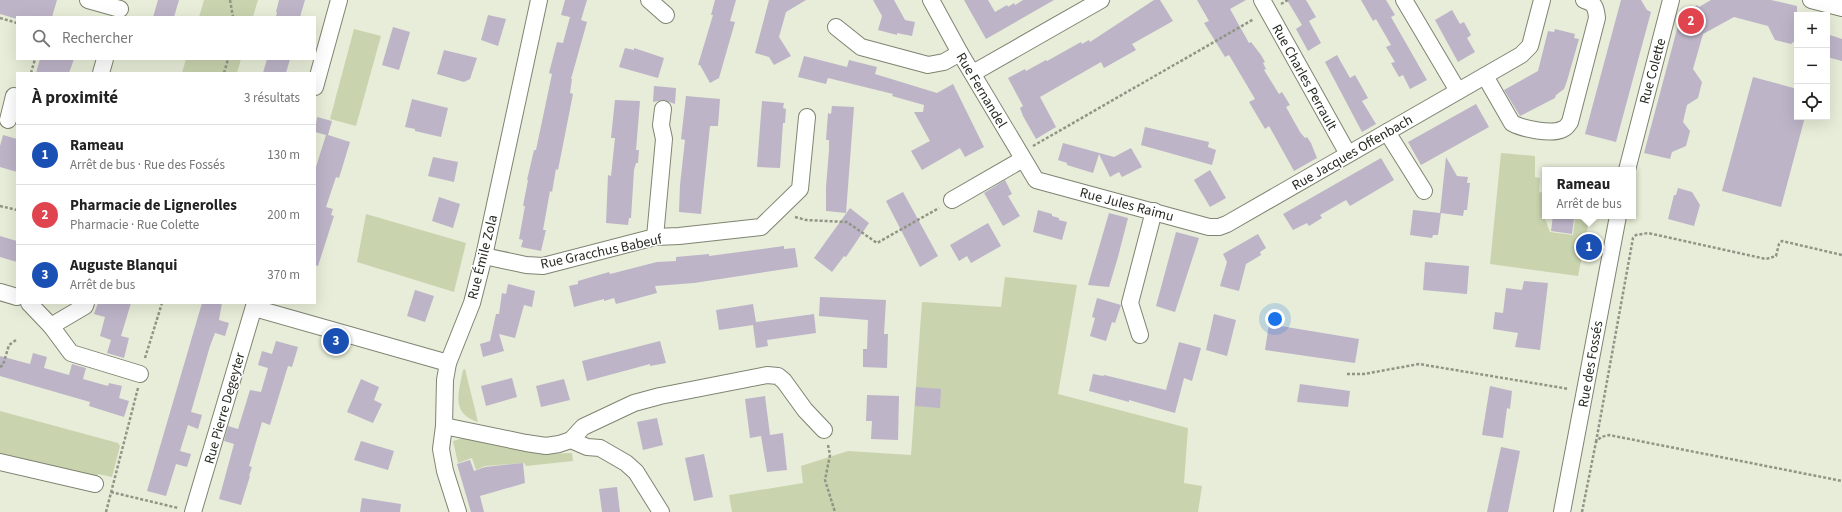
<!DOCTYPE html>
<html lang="fr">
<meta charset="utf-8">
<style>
body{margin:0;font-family:"Source Sans 3",sans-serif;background:#f2f2f2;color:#222}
.controls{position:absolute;right:12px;top:12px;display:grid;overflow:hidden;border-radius:0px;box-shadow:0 4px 16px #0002}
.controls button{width:36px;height:36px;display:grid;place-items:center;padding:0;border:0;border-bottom:1px solid #e0e0e0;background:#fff;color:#222;font:20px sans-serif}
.you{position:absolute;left:1275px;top:319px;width:14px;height:14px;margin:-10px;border:3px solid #fff;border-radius:50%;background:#1a73e8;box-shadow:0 0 0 6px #1a73e833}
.badge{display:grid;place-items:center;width:26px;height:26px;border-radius:50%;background:#111827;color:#fff;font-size:13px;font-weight:700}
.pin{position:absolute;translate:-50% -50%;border:2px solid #fff;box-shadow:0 1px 4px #0006}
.popup{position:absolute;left:1542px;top:167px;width:94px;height:52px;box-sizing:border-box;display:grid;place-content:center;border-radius:0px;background:#fff;filter:drop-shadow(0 1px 3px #0005);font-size:13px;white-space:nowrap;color:#767676}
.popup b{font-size:15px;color:#222}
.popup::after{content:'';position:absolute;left:50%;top:100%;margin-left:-8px;border:8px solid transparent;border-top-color:#fff}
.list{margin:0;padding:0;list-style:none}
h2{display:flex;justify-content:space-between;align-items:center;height:52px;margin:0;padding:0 16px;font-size:17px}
h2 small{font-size:13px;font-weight:400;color:#767676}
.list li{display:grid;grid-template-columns:26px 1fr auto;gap:12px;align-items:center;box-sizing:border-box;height:60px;padding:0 16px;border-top:1px solid #e0e0e0}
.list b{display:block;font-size:15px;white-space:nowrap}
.list p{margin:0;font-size:13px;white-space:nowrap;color:#767676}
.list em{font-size:13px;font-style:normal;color:#767676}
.icon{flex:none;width:22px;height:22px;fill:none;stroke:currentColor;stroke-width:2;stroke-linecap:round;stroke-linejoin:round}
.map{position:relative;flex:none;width:1842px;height:512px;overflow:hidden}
.search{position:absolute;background:#fff;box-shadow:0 4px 16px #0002;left:16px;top:16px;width:300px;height:44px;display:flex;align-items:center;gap:10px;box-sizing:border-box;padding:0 14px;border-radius:0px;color:#767676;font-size:15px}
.panel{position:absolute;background:#fff;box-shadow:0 4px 16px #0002;left:16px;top:72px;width:300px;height:232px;border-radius:0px}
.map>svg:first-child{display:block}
.green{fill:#c9d4af}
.building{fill:#bdb4c8}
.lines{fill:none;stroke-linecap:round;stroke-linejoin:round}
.minor-casing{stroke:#7e8471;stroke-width:18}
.path{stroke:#919586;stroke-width:2.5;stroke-dasharray:3 2;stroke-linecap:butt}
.minor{stroke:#fff;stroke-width:16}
.labels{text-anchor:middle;stroke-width:3;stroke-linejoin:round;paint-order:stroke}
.street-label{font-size:14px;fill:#272a22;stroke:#fff}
</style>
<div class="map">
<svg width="1842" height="512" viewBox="0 0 1842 512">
<rect width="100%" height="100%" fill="#e7edd8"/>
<g class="green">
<polygon points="204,0 258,0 253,17 199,17"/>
<polygon points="354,29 381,36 356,126 330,119"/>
<polygon points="186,59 241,59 237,73 182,73"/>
<polygon points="1501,153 1535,156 1535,177 1540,178 1539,192 1545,193 1545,219 1550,232 1573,235 1575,219 1589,221 1578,276 1490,264"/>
<polygon points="366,214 466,243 454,292 357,262"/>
<polygon points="1005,277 1077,285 1058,394 1188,428 1184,483 1202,486 1198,512 732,512 729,495 803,483 801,466 848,451 911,455 922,302 1001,307"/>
<path d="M465,369L478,422C450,413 459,392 463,370Z"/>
<polygon points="0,411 118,443 120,446 112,477 98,474 96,481 0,458"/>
<polygon points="463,438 540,454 572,453 573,461 526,466 524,463 485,466 476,470 472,458 458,463 453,441"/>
</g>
<g class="building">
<polygon points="0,0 57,0 52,17 17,17 17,19 0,14"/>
<polygon points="158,0 179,0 174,17 153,17"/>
<polygon points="279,0 305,0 300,17 276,17 277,12 276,12"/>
<polygon points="565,0 587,0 581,20 587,22 571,79 572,79 570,93 573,94 558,170 556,169 552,192 550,191 543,230 546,230 541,251 521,247 523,240 519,239 525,206 523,206 528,180 527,180 534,150 536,150 552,74 549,73 557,42 563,43 570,17 561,15"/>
<polygon points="715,0 736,0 730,21 735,22 719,78 710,83 700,65 698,65 713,15 711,15"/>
<polygon points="769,0 806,0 786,12 779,37 791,56 774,65 769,57 755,53"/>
<polygon points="873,0 894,0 905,20 915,22 912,36 897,33 897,35 878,30 882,16"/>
<polygon points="964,0 988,0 995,12 1007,5 1008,7 1014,3 1015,5 1023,0 1054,0 986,39"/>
<polygon points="1154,0 1160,0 1173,21 1132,44 1136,50 1104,68 1101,62 1040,97 1056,127 1036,139 1023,116 1020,108 1023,106 1008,78 1025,69 1026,71 1046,60 1047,61 1081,42 1082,44 1089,40 1090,42"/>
<polygon points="1197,0 1246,0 1230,9 1249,43 1251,42 1261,55 1265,62 1263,63 1266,69 1264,70 1279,94 1282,92 1290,105 1286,107 1300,132 1305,138 1307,137 1311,143 1317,158 1294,171 1269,126 1265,129 1249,102 1255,99 1229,55 1225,57 1204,23 1209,21"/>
<polygon points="1287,0 1306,0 1316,17 1309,21 1321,43 1308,51 1296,29 1302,25"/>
<polygon points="1361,0 1386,0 1395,15 1391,17 1427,80 1410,89 1403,75 1399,77 1391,63 1395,62 1386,47 1391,45 1376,19 1373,21"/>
<polygon points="1621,0 1641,0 1647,10 1651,12 1616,142 1585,134"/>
<polygon points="1711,0 1771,0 1797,6 1797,39 1791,44 1775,40 1768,26 1734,17 1703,34 1693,69 1702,82 1698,98 1687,105 1683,122 1690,131 1686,146 1672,152 1670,159 1644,153 1680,18 1697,5 1699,7"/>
<polygon points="1452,10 1460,24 1464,22 1471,35 1467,38 1475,52 1458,62 1435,20"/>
<polygon points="488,15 506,19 498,46 481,40"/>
<polygon points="393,27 410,32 399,70 382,65"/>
<polygon points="1555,29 1575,34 1574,38 1579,39 1567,81 1564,89 1556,95 1555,98 1520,116 1504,90 1538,71 1548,31 1554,32"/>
<polygon points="1827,34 1842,39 1842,61 1827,57"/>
<polygon points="625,48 634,50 634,48 664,58 658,78 619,67"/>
<polygon points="444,50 477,58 470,79 464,82 437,74"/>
<polygon points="1337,55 1350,78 1355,75 1368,98 1362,101 1376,124 1362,132 1325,62"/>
<polygon points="804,56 847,67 849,60 877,67 875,74 937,93 953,84 984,147 965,157 960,148 922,170 911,151 930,141 914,112 923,112 924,105 892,96 893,94 828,78 826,84 798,77"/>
<polygon points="40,59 74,59 69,73 36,73"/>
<polygon points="267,59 290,59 286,73 263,73"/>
<polygon points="1753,77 1797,89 1797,117 1805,117 1781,207 1722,191"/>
<polygon points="654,86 676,88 675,104 664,100 653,102"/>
<polygon points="686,96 720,99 718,126 710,126 701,214 679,212 680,185 685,140 681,139"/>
<polygon points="412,99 448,108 441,137 415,131 415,129 405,127"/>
<polygon points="615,100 640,101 636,150 639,150 638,163 636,163 634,170 631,218 629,218 628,225 606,223 608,175 611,176 615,138 611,138"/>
<polygon points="762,101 784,103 783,108 786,109 785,123 783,123 780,168 757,167"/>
<polygon points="1476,104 1489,127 1421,165 1408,142"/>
<polygon points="832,106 854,107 846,213 826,211 826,187 829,150 829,140 826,140 828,113 831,114"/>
<polygon points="317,117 332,121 328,135 350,142 339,178 336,177 326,207 333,209 331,215 334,216 318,266 315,265 315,170 326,135 315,132"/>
<polygon points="1145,127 1209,142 1208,147 1216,150 1212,165 1141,145"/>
<polygon points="3,135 17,139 17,172 0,167 0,146"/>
<polygon points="1063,143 1114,157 1131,148 1142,167 1122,177 1119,172 1110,177 1099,154 1093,173 1067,165 1067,163 1058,160"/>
<polygon points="433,157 458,162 454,182 428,176"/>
<polygon points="1446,157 1457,176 1468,177 1467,183 1470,183 1467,210 1464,210 1463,216 1441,213 1438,235 1433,235 1432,238 1410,235 1413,210 1440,213"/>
<polygon points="1381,158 1394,180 1350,206 1346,200 1320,215 1322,218 1309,226 1307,223 1293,230 1283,214"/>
<polygon points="1210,170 1226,198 1210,207 1194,180"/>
<polygon points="1005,180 1012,194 1008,196 1020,216 1003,226 984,193"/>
<polygon points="1678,188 1692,192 1700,205 1694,226 1668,219 1674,195 1676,195"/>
<polygon points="903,192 938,256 920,267 886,201"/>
<polygon points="439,197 460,204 453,228 432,221"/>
<polygon points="850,208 869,223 846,257 844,256 832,272 814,258"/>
<polygon points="1038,210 1052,214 1052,216 1059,218 1059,220 1067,222 1062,240 1033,232"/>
<polygon points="1109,213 1128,218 1118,257 1109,287 1088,285"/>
<polygon points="1553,216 1567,216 1566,218 1574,219 1572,234 1551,231"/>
<polygon points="988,223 1001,246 971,263 967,256 959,261 950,245"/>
<polygon points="1176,232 1199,238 1175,312 1156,306"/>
<polygon points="1258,234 1266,248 1260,252 1261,255 1246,264 1239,291 1220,286 1227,262 1223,254"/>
<polygon points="0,236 17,241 17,262 0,257"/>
<polygon points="784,246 784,249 795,248 798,267 694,283 655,286 657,293 616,304 614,298 604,301 604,299 574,307 569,286 578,284 578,281 609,272 610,274 657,262 676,261 676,257 709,254 709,256"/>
<polygon points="1425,262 1469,266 1467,294 1423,290"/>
<polygon points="1524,281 1548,283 1540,350 1515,347 1518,333 1493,329 1495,312 1503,313 1506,288 1522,290"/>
<polygon points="508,284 535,291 532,307 524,305 515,338 499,334 504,351 483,357 480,344 490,341 496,314 499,314 502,293 506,294"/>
<polygon points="415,290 434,296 425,322 407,316"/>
<polygon points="820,297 886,300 884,334 888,334 887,368 863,367 863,349 867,349 868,320 819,316"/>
<polygon points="1097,298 1121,305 1115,323 1112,322 1106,341 1090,336 1095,318 1092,317"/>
<polygon points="98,303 131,303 121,336 129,338 124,358 107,353 111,340 100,336 105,317 94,314"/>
<polygon points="202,303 222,303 219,320 229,323 225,336 215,333 210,346 191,412 202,415 198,429 188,425 180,451 191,454 187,467 176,464 166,496 147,491"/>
<polygon points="753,304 756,322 814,314 816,333 767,340 768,346 756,348 753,325 719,330 716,310"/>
<polygon points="1214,314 1236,320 1227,356 1206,350"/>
<polygon points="1269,324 1359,339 1355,363 1265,350"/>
<polygon points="276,341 298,347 292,367 288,366 270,425 262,422 249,466 252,467 249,476 250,476 241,505 219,499 234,444 224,441 228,426 238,429 250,390 261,392 268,368 258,365 262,351 272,354"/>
<polygon points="660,341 666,363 650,366 650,364 587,381 582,361"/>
<polygon points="1179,342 1201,348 1192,381 1184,378 1175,413 1129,400 1129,402 1089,391 1093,374 1103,376 1104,375 1166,390"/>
<polygon points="33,353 47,357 44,368 69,375 72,364 86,368 83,379 108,386 109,383 122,386 119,398 129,401 124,417 89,406 90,402 0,376 0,356 30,364"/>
<polygon points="512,378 517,397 486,406 481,386"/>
<polygon points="361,379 379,387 374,400 382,404 373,423 347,412"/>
<polygon points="564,379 570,400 541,407 536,386"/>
<polygon points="1300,384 1350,391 1348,407 1297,402"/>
<polygon points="1490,386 1512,391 1510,409 1507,408 1503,438 1482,435"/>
<polygon points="916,387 941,389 940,408 915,406"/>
<polygon points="867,395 899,396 898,440 871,439 872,421 866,421"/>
<polygon points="765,396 770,435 783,433 787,470 767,472 761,436 750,438 745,399"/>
<polygon points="657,418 663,445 643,450 637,422"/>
<polygon points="361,441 394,451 388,470 354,460"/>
<polygon points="1501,447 1520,451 1508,512 1487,512"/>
<polygon points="704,454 713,497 694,501 685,458"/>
<polygon points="470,460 474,471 485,467 523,463 525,483 480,496 484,512 471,512 457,464"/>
<polygon points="617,487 620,512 602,512 599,489"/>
<polygon points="362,498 401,504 400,512 360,512"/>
</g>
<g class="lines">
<g class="minor-casing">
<g id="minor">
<polyline points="88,0 120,9"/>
<polyline points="649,0 666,15"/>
<polyline points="931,0 960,53 1036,180 1209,227 1219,227 1227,224 1521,55 1530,46 1542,0"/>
<polyline points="1262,0 1348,154"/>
<polyline points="1404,0 1458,91"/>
<polyline points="1811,0 1842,8"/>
<polyline points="836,27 861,47 928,65 944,62 960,53"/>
<polyline points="101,73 105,59"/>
<polyline points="973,73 1101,0"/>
<path d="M1485,76L1512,123C1523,129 1552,135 1563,129C1566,128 1568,125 1570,122L1597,18C1596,8 1595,3 1584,0"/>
<polyline points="315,87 339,0"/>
<polyline points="8,120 14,96"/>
<polyline points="1387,132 1424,191"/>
<polyline points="1627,170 1671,0"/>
<polyline points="952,200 1023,159"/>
<polyline points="655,237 664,139 661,125 663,109"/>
<polyline points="484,256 526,265 543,266 655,237 679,236 761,227 800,189 807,117"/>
<polyline points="0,292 17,297"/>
<polyline points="29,303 51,326 85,306 86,303"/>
<polyline points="254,308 448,363"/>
<polyline points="51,326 71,353 140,374"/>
<polyline points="1140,335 1130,303 1154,211"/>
<polyline points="444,426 526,443 546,446 559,444 571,440 583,427 634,403 660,396 767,375 778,376 784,381 805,410 824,430"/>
<polyline points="571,440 587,447 600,448 626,463 636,472 661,512"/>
<polyline points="0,462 95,484"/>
<polyline points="193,512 255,303"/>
<polyline points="458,512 445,471 441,449 444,426 445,380 448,363 472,303 484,256 539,0"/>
<polyline points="1562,512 1618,216"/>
</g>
</g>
<g class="path">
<polyline points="230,0 233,17"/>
<polyline points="1281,4 1288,0"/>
<polyline points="0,18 17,23"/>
<polyline points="31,73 35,59"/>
<polyline points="224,73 228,59"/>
<polyline points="1033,146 1254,19"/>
<polyline points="0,206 17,210"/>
<polyline points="795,217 806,220 847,222 877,243 939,208"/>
<polyline points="145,358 162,303"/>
<polyline points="0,367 3,365 9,345 16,340"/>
<polyline points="1347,374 1364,374 1419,364 1569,389"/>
<polyline points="1596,442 1633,238 1636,235 1648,233 1766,259 1776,256 1779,244 1782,241 1842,255"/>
<polyline points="828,445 830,455 825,480 835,512"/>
<polyline points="111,492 178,508"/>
<polyline points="106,512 138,388"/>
<polyline points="1582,512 1596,442 1601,437 1609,435 1842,481"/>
</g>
<use href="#minor" class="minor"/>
</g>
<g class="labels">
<g class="street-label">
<text transform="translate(1652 71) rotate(-75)" y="5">Rue Colette</text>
<text transform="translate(1305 77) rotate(61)" y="5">Rue Charles Perrault</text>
<text transform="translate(982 90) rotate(59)" y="5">Rue Fernandel</text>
<text transform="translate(1352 152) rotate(-30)" y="5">Rue Jacques Offenbach</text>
<text transform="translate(1127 204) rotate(15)" y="5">Rue Jules Raimu</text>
<text transform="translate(601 251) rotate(-12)" y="5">Rue Gracchus Babeuf</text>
<text transform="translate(482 257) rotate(-76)" y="5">Rue Émile Zola</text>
<text transform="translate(1590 364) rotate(-80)" y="5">Rue des Fossés</text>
<text transform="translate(224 408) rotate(-74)" y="5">Rue Pierre Degeyter</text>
</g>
</g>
</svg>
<div class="controls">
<button>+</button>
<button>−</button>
<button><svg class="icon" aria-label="locate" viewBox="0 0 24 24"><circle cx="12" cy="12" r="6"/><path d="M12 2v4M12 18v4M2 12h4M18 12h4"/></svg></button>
</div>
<div class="you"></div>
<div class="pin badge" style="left:1589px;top:247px;background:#1a4fb4">1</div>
<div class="popup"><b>Rameau</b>Arrêt de bus</div>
<div class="pin badge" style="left:1691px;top:21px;background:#e0444e">2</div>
<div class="pin badge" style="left:336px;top:341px;background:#1a4fb4">3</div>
<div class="search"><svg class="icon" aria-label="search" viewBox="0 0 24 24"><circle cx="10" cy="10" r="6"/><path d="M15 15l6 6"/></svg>Rechercher</div>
<section class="panel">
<h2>À proximité<small>3 résultats</small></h2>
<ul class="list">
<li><span class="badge" style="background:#1a4fb4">1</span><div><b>Rameau</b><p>Arrêt de bus · Rue des Fossés</p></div><em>130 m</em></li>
<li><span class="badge" style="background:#e0444e">2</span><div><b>Pharmacie de Lignerolles</b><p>Pharmacie · Rue Colette</p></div><em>200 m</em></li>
<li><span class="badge" style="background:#1a4fb4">3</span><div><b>Auguste Blanqui</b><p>Arrêt de bus</p></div><em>370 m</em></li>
</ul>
</section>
</div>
